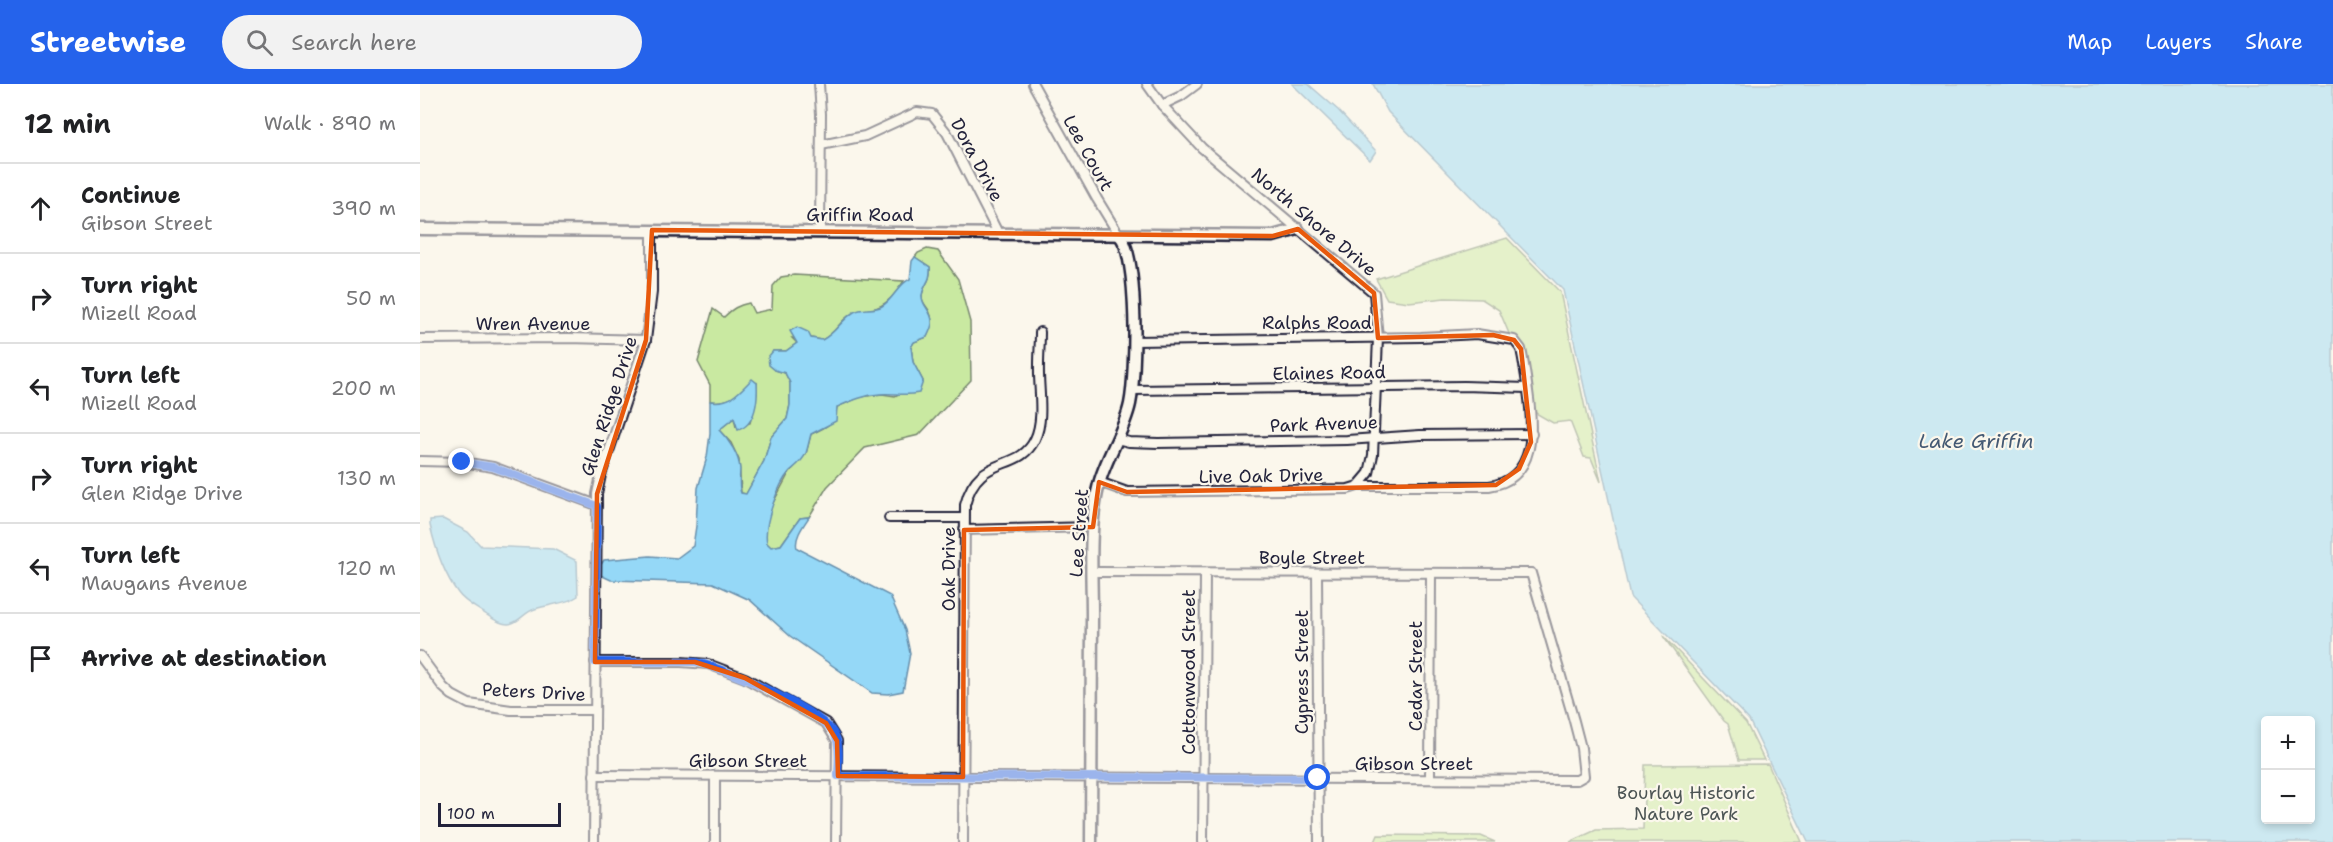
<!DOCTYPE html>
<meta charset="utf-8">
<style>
body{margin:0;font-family:"Shantell Sans",sans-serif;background:#f2f2f2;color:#202124}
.controls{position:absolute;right:18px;bottom:18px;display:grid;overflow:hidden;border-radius:6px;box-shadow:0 3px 9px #0003}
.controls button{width:54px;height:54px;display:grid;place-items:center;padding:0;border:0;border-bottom:2px solid #e0e0e0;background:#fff;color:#202124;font:30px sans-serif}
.scale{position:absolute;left:18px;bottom:15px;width:123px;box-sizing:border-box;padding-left:6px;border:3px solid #22223b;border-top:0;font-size:16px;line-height:21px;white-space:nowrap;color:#22223b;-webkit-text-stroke:4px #fbf7ec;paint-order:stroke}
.stop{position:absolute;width:18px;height:18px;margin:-14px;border:4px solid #2563eb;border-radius:50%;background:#fff}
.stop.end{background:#2563eb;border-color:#fff;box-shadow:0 2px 6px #0008}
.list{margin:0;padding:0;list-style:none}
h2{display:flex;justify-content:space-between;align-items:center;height:78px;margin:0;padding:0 24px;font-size:26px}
h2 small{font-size:20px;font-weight:400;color:#757577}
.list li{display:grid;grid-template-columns:39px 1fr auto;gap:18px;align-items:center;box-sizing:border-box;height:90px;padding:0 24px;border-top:2px solid #e0e0e0}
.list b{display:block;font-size:22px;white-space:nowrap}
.list p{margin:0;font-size:20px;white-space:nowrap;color:#757577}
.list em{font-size:20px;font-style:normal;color:#757577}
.icon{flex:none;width:33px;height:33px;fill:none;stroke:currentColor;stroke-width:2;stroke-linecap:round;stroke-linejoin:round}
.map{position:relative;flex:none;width:1913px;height:758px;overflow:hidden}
header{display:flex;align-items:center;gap:36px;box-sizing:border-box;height:84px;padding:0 30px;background:#2563eb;color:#fff}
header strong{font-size:28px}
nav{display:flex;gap:33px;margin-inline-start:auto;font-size:21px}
.search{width:420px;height:54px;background:#f2f2f2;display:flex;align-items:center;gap:15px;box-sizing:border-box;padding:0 21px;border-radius:33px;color:#757577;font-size:22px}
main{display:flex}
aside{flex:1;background:#fff}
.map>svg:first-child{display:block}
.green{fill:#c9e9a1;stroke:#76866e;stroke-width:1.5}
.water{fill:#95d8f7;stroke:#678fac;stroke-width:1.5;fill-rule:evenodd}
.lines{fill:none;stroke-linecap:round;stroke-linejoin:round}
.street-casing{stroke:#22223b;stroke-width:12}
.secondary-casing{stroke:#22223b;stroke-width:15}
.street{stroke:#fbf7ec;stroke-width:8}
.secondary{stroke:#fbf7ec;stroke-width:10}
.route{stroke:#2563eb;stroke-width:8}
.marked{fill:none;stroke:#e8590c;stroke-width:4.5;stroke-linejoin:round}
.labels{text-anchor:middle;stroke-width:4.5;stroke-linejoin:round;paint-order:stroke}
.street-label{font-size:18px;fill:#22223b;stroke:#fbf7ec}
.park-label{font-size:18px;fill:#4c5454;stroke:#fbf7ec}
.water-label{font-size:20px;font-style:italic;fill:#445973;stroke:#fbf7ec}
</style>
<header>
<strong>Streetwise</strong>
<div class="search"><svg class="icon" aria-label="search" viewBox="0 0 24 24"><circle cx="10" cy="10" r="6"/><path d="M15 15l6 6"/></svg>Search here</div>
<nav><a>Map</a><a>Layers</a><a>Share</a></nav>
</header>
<main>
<aside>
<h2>12 min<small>Walk · 890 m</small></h2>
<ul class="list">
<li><svg class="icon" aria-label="ahead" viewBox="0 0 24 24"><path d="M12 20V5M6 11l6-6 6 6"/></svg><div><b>Continue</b><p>Gibson Street</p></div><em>390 m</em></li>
<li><svg class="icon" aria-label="right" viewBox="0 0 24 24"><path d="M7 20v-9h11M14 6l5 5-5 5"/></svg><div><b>Turn right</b><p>Mizell Road</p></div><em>50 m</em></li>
<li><svg class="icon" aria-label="left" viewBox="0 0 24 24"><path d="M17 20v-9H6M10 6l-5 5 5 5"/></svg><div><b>Turn left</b><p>Mizell Road</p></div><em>200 m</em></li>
<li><svg class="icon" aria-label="right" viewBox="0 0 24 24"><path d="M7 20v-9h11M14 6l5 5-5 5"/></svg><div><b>Turn right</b><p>Glen Ridge Drive</p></div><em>130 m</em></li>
<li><svg class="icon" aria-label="left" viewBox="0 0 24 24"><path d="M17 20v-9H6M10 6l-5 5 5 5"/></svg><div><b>Turn left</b><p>Maugans Avenue</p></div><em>120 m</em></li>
<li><svg class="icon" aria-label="arrive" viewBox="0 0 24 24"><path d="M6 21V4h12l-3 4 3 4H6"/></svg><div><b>Arrive at destination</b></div></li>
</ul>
</aside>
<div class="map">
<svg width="1913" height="758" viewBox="0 0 1913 758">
<rect width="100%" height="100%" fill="#fbf7ec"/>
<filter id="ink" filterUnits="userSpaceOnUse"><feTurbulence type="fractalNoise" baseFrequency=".0167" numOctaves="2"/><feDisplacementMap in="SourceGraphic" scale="12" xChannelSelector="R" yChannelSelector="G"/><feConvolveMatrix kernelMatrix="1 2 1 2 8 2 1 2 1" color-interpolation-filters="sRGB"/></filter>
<g filter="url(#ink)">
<g class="green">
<polygon points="1087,154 1140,208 1181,398 1171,374 1164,373 1150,337 1133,339 1114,328 1096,266 1079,226 1062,215 1025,214 989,218 967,215 956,195"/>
<path d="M507,165L518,167L538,195L550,238L551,296L499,351L445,364L407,403L389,433L380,434L361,461L351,463L346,459L344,447L352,421L369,389L386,370L391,350C405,344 415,340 417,323L440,313L462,310L475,312L503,297L493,278L491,263L494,258L507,253C510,245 514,237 510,229C508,222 501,220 502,211C504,199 511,199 510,183L495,173L498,169Z"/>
<path d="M374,191L484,197C476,209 467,222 452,225C443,226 438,226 430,231C419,238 415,250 402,256L391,254H372L377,259L366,267H353L355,286L365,289L370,299V321L367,335L351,353L344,377L326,410L321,409L319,376L311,359L299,346L314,334L316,343L330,339L337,310V299C320,309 309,320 290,317V301L278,278L293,225L304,233C312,225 318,221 329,219L334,229L352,225L353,202L361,193Z"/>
<polygon points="1243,552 1326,639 1344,676 1319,676 1308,640 1304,637"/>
<polygon points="1348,680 1382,758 1150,758 1176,746 1223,745 1225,681"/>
<polygon points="958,751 1061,752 1075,758 955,758"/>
</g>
<g class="water">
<polygon points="872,0 888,0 918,26 956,67 950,76"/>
<path d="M953,0H1913V758H1388L1329,636L1210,513L1143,206L968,28ZM1846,636H1890V736H1846Z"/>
<path d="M495,173L510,183C511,199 504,199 502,211C501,222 513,227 512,239C512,243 509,249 507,253L494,258L491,263L493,278L503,297L499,309C485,312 473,309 460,310C444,311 431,317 417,323L416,337L391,350C389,357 388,363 386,369C383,377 376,382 370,387C358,400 343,441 347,459L351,463L361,461L380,434L389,433C383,442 374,454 377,464L470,512L485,546L490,569L483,607L468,610L452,609L370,552L330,516L293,499L191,496L176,489L184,476L230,472L257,474L273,462L276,442L278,404L287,373L290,350V317C311,320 318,309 332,295L337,299C338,315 336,341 318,346L314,334L299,346C309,356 319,371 320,385C320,393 318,401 321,409L326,410L344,377L351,353L367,335L370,321V299L365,289L355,286L349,281L348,273L353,267H366L377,259L370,247L377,243L388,248L391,254L402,256C416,249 421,236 434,228C443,223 454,227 462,222C474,215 478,200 490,195L492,177Z"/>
<path d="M23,435L48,448L61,462L133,465L157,477L158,512C147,520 129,520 115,525C104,528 98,540 88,540C80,540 73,535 67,531C57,524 45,519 38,509C24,490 15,463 10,441V436Z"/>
</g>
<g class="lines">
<g class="street-casing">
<g id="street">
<polyline points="399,0 401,30 400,147"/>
<polyline points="613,0 677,115 699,151"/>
<polyline points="727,0 742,21 782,64 954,209 958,254 953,371 949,389 938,402"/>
<polyline points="742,21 761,12 777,0"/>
<polyline points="401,61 445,52 497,28 512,30 527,49 578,149"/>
<polyline points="0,255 149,254 226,256"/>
<polyline points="712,306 1044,302 1107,304"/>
<polyline points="697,355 709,358 738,359 927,356 1000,351 1112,350"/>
<polyline points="0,377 42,378 73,383 177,421"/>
<path d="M679,398L707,408L928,405L938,402H1069C1118,395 1113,342 1108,307C1106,293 1104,279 1101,265L1094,256L1057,250L1001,253L714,257"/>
<polyline points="469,434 544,434"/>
<polyline points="544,446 673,443"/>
<polyline points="897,489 899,758"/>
<polyline points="0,572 23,603 32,611 49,620 91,626 175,626"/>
<polyline points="175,578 261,578 288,580 325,594 406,639 417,657 416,758"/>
<polyline points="174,691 1157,696 1164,692 1161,664 1154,637 1111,489 672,488"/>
<polyline points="1010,695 1011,489"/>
<polyline points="174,758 177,410 181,391 226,256 232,208 232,146"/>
<polyline points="295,758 295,693"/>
<path d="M543,758L545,421C558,368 599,390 615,355C625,334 618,304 619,281C619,270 620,259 620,248"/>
<polyline points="783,758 785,490"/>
</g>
</g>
<g class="secondary-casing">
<g id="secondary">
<polyline points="0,145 853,152 878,145"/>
<path d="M671,758C671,682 672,607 672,531C672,489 668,442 679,400C686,373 704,348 710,320C716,292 719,169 699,151"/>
</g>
</g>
<use href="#street" class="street"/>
<use href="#secondary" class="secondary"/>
</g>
</g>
<g class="lines" filter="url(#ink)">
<path class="route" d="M42,378L73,383L177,422L175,578H275C303,583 402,626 415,651C421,662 418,680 418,692L898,694"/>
</g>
<path d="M0 0H1913V758H0ZM878,145L954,209L958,254L1073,251L1094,256L1101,265L1111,358L1099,385L1076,401L707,408L679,398L673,443L544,446L543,693L418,692L417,657L406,639L325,594L275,578H175L177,410L226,256L232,146L853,152Z" fill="#fbf7ec" fill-opacity=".55" fill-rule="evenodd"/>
<path class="marked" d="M878,145L954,209L958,254L1073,251L1094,256L1101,265L1111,358L1099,385L1076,401L707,408L679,398L673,443L544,446L543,693L418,692L417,657L406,639L325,594L275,578H175L177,410L226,256L232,146L853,152Z"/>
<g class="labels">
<g class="street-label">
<text transform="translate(668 69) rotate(61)" y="6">Lee Court</text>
<text transform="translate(557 76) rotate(62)" y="6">Dora Drive</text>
<text x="440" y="137">Griffin Road</text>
<text transform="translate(894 138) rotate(40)" y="6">North Shore Drive</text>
<text x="897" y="245">Ralphs Road</text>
<text x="113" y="246">Wren Avenue</text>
<text transform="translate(909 289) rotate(-1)" y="6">Elaines Road</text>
<text transform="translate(189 322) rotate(-72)" y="6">Glen Ridge Drive</text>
<text transform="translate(904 340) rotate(-2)" y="6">Park Avenue</text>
<text transform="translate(841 392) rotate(-1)" y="6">Live Oak Drive</text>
<text transform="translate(659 449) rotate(-86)" y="6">Lee Street</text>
<text x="892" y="480">Boyle Street</text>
<text transform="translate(529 485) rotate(-90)" y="6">Oak Drive</text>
<text transform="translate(769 588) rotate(-90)" y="6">Cottonwood Street</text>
<text transform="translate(882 588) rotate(-90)" y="6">Cypress Street</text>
<text transform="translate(996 592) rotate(-90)" y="6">Cedar Street</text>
<text transform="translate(114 608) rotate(3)" y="6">Peters Drive</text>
<text x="328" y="683">Gibson Street</text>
<text x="994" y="686">Gibson Street</text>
</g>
<g class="park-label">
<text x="1266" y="715">Bourlay Historic<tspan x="1266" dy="21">Nature Park</tspan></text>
</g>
<g class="water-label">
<text x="1556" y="364">Lake Griffin</text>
</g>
</g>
</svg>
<div class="controls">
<button>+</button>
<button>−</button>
</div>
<div class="scale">100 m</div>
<div class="stop" style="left:898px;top:694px"></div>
<div class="stop end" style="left:42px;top:378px"></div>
</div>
</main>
